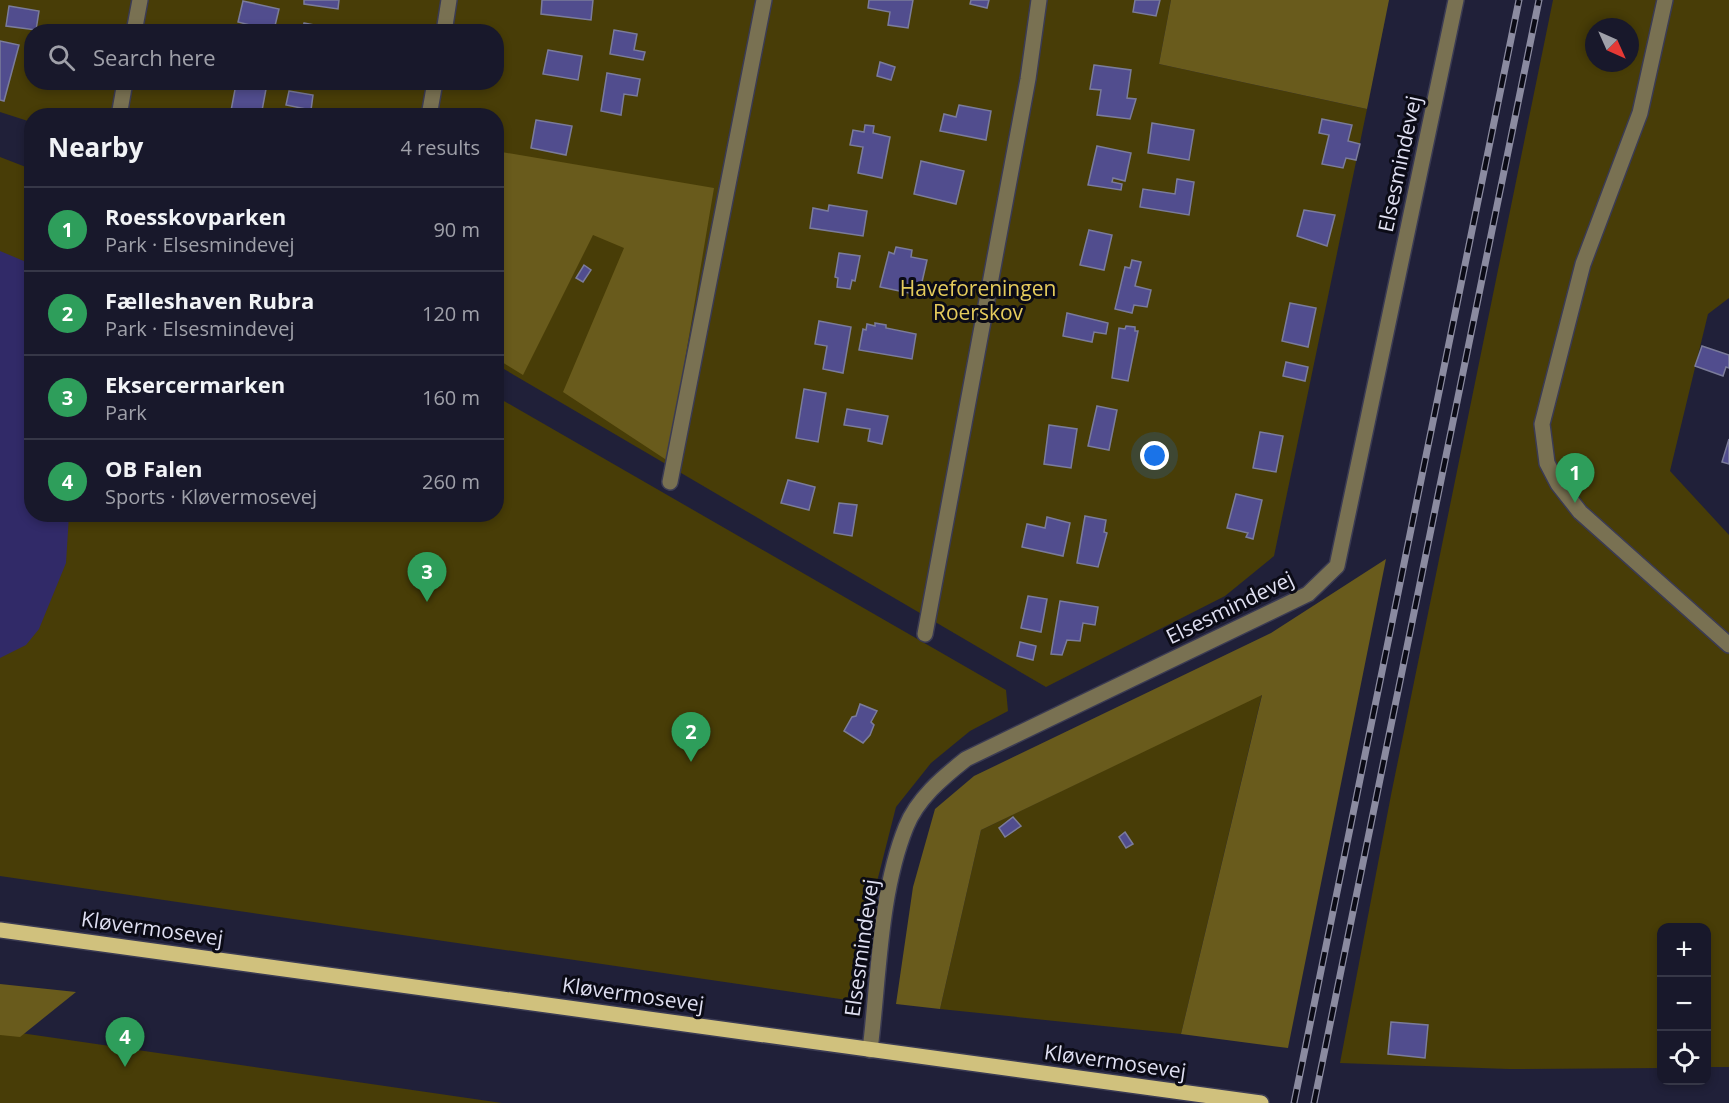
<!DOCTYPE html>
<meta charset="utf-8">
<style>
body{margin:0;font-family:"Open Sans",sans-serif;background:#252537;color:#f1f3f6}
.controls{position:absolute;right:18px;bottom:18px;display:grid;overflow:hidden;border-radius:12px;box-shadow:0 3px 9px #0003}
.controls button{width:54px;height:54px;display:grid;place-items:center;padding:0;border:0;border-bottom:2px solid #363747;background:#18182b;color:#f1f3f6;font:30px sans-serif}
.compass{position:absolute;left:1585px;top:18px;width:54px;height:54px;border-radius:50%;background:#18182b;box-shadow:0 3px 9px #0003;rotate:135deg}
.you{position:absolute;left:1155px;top:456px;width:21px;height:21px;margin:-15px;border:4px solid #fff;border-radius:50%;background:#1a73e8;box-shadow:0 0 0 9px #1a73e833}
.badge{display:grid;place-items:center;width:39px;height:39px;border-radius:50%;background:#d2b735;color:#fff;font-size:20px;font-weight:700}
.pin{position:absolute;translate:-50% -50px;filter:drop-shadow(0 2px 3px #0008)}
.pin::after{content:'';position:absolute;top:32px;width:21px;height:18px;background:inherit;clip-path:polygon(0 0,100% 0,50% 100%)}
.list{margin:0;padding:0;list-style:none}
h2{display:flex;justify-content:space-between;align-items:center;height:78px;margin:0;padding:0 24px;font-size:26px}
h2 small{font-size:20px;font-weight:400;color:#9fa0a9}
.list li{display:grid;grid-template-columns:39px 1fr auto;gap:18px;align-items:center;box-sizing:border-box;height:84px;padding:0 24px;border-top:2px solid #363747}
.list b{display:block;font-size:22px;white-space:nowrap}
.list p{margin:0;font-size:20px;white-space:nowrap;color:#9fa0a9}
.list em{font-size:20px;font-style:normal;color:#9fa0a9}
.icon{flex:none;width:33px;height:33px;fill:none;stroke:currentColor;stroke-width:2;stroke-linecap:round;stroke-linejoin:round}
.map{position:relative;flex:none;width:1729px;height:1103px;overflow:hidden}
.search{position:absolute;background:#18182b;box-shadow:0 3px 9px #0003;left:24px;top:24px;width:480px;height:66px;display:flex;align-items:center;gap:15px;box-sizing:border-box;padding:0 21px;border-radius:24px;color:#9fa0a9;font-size:22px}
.panel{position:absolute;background:#18182b;box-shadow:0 3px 9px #0003;left:24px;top:108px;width:480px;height:414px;border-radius:24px}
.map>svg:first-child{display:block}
.green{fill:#483d07;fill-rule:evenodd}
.forest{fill:#695b1c}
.water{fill:#312a68}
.building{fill:#514d8e;stroke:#7b7c9b;stroke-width:1.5}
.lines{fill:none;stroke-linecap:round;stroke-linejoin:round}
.minor-casing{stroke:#3b3b53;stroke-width:18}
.major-casing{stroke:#3b3b53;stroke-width:18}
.minor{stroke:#797152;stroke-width:15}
.major{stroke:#d0c17d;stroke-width:15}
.rail-casing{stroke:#8b8ba0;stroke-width:7}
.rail{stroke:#0b0b16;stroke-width:4.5;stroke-dasharray:14;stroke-linecap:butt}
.labels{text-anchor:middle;stroke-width:6;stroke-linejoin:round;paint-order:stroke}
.street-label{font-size:21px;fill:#dfdff1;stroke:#0b0b16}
.park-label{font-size:21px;fill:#e5cb5c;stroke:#0b0b16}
</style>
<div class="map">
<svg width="1729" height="1103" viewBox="0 0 1729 1103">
<rect width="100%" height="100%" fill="#202039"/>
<g class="green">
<path d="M0,0H1171L1159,64L1367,109L1274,556L1225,596L1046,687L497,365L496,116H32L31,122L0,112ZM32,32H496V82H32Z"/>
<path d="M1553,0H1729V298L1708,314L1670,471L1729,535V1067H1707L1706,928H1662L1661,1068L1509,1069L1340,1063L1391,795ZM1594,27H1630V63H1594Z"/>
<polygon points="0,157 31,169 32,514 496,514 497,397 1006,690 1008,711 970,731 931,763 896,807 847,1000 0,876"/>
<polygon points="1262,694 1181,1034 940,1009 981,830"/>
<polygon points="0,1030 502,1103 0,1103"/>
</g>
<g class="forest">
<polygon points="1171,0 1389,0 1367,109 1159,64"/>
<polygon points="496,151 714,188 668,461 563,392 624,248 593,235 523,375 497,359"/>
<polygon points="1386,559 1288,1048 1181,1034 1262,695 981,830 940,1009 896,1004 913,887 935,809 974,776 1271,633"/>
<polygon points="0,984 76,992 20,1037 0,1035"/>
</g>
<polygon class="water" points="0,251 31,264 32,514 69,515 66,563 39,629 26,645 0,658"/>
<g class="building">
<polygon points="304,0 339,0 338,9 304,4"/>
<polygon points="542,0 593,0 591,20 541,14"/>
<polygon points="869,0 913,0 908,28 888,25 890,12 868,8"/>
<polygon points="971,0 989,0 987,8 970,4"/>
<polygon points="1135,0 1160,0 1156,16 1133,12"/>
<polygon points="243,1 279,9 274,30 253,30 254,26 238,22"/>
<polygon points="9,6 39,11 36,30 6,26"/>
<polygon points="304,23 325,27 324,32 302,32"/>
<polygon points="614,30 637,34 634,50 645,52 643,60 610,54"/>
<polygon points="0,41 19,45 4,101 0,100"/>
<polygon points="548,50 582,56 578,80 543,74"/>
<polygon points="880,62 895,67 891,80 877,76"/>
<polygon points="1094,65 1131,70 1127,98 1136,99 1130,119 1097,115 1101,90 1090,89"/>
<polygon points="607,73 640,79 637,96 624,94 621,115 601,111"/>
<polygon points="236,84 266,89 261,116 230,116"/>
<polygon points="289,91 313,95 311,110 286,105"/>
<polygon points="959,105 991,111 986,140 940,131 944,114 956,117"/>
<polygon points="1322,119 1352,125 1348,141 1360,144 1356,160 1346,158 1343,168 1322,164 1329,135 1319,133"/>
<polygon points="536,120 572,126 566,155 531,148"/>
<polygon points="1152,123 1194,130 1189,160 1148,153"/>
<polygon points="865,125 874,126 873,133 890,137 882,178 858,173 863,147 850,145 853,130 864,132"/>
<polygon points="1097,146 1131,153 1125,181 1113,178 1112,182 1122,184 1121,190 1088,185"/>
<polygon points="921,161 964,171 956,204 914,194"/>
<polygon points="1177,179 1194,182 1189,215 1140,207 1143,189 1175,194"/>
<polygon points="829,205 867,211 863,236 810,228 813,208 828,211"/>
<polygon points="1304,210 1335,215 1327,246 1297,236"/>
<polygon points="1089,230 1112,235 1104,270 1080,265"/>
<polygon points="896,247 912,250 911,257 927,260 919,295 880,287 889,252 894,254"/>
<polygon points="839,253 860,256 855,281 852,280 850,289 837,287 838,278 835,277"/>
<polygon points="1132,260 1141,262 1135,286 1151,290 1147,307 1134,305 1132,313 1115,309 1125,267 1130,268"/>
<polygon points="584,265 591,270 583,282 576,278"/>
<polygon points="1290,303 1316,308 1308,347 1282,341"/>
<polygon points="1067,313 1108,323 1106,334 1094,332 1092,342 1063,336"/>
<polygon points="819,321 851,327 843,373 823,369 827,346 815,344"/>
<polygon points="875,323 886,325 886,328 916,334 912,359 859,350 863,329 866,330 867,324 875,326"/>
<polygon points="1126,326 1135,327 1135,331 1138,331 1128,381 1112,378 1119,328 1125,329"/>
<polygon points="1702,346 1729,355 1729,368 1726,367 1723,376 1695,366"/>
<polygon points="1286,362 1308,367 1305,381 1283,376"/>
<polygon points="804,389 826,393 818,442 796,438"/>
<polygon points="1097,406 1117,410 1109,450 1088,446"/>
<polygon points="847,409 888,416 882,444 868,441 870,429 844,425"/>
<polygon points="1049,425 1077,429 1071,468 1044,464"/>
<polygon points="1260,432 1283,436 1276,472 1253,468"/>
<polygon points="1729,439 1729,464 1722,462"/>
<polygon points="788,480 815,487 809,510 781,503"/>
<polygon points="1236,494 1262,500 1253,539 1246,537 1248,533 1227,528"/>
<polygon points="839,503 857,505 852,536 834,533"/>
<polygon points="1085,516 1106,520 1104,532 1107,533 1098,567 1077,563"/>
<polygon points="1047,517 1070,523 1063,556 1022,547 1027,524 1045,528"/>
<polygon points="1028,596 1047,599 1041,632 1021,628"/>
<polygon points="1060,601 1098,607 1095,625 1083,623 1080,641 1067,640 1062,655 1051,654"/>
<polygon points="1020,642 1036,646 1033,660 1017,656"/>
<polygon points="860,704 877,711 871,722 874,725 870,735 863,743 844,731 852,717 856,716"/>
<polygon points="1013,817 1021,826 1005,837 999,828"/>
<polygon points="1125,832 1133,844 1126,848 1119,837"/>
<polygon points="1391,1022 1428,1025 1425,1058 1388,1054"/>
</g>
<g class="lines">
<g class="minor-casing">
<g id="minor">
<polyline points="1665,0 1640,113 1583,264 1542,424 1547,463 1558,484 1580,512 1729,645"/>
<polyline points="134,32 140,0"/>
<polyline points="444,32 449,0"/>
<polyline points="119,116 125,82"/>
<polyline points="429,116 435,82"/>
<polyline points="670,482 764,0"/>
<polyline points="925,634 1028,79 1039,0"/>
<path d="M870,1050C879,979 879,894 906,827C917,799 942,778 966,759L1308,594L1337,566L1456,0"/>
</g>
</g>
<g class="major-casing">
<polyline id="major" points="0,930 1261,1103"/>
</g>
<use href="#minor" class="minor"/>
<use href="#major" class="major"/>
<g class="rail-casing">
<g id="rail">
<polyline points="1294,1103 1519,0"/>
<polyline points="1314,1103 1539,0"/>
</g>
</g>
<use href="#rail" class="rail"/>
</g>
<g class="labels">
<g class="street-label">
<text transform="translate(1400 164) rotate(-78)" y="7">Elsesmindevej</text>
<text transform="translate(1230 608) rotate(-26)" y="7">Elsesmindevej</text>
<text transform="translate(152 929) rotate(8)" y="7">Kløvermosevej</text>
<text transform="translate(862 948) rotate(-82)" y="7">Elsesmindevej</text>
<text transform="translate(633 995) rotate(8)" y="7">Kløvermosevej</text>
<text transform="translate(1115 1062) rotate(8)" y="7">Kløvermosevej</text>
</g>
<g class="park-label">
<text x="978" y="296">Haveforeningen<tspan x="978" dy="24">Roerskov</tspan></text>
</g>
</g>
</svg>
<div class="controls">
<button>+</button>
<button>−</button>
<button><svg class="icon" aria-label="locate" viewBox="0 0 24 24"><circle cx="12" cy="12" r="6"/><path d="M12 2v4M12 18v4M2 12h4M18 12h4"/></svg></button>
</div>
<svg class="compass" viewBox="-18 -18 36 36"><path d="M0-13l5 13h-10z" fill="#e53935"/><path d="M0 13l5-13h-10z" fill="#9fa0a9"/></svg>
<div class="you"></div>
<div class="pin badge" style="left:1575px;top:503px;background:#2e9e5b">1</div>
<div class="pin badge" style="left:691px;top:762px;background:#2e9e5b">2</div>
<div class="pin badge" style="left:427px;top:602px;background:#2e9e5b">3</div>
<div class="pin badge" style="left:125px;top:1067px;background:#2e9e5b">4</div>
<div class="search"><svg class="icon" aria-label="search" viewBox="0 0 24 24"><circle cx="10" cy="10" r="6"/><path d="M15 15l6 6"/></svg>Search here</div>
<section class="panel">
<h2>Nearby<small>4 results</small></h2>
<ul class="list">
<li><span class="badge" style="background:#2e9e5b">1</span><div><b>Roesskovparken</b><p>Park · Elsesmindevej</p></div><em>90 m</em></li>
<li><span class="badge" style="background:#2e9e5b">2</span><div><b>Fælleshaven Rubra</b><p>Park · Elsesmindevej</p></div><em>120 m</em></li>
<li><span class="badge" style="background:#2e9e5b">3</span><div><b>Eksercermarken</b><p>Park</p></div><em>160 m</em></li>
<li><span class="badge" style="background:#2e9e5b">4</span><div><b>OB Falen</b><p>Sports · Kløvermosevej</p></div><em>260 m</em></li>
</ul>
</section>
</div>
